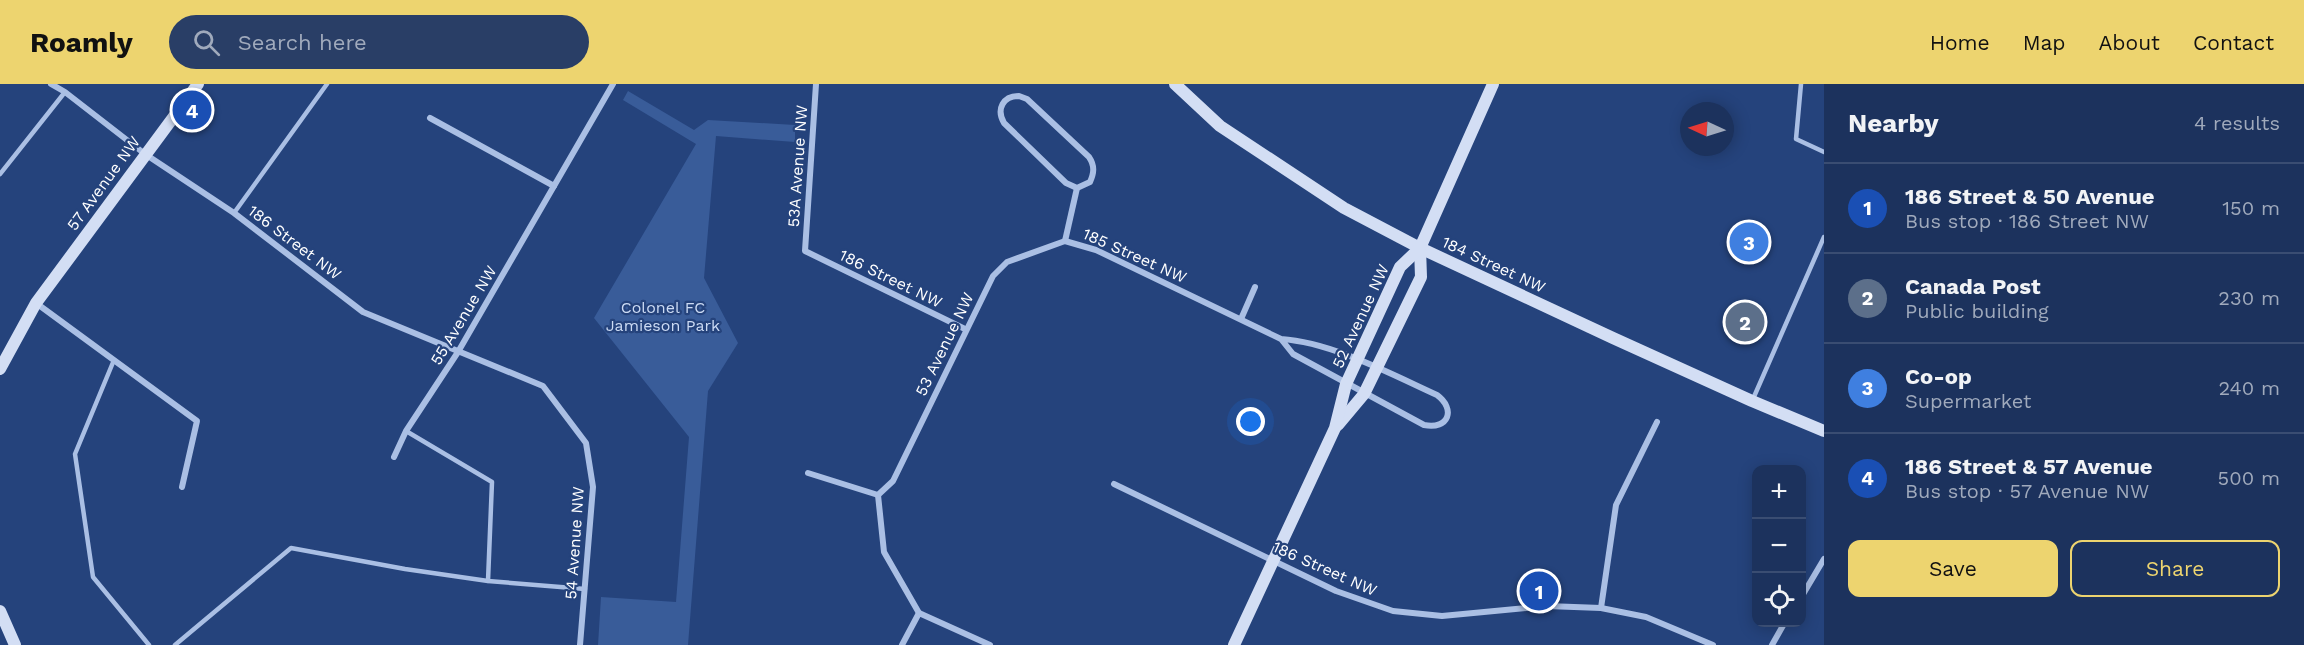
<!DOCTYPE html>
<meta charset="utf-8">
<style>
body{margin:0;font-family:"Work Sans",sans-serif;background:#293e66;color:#f1f3f6}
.controls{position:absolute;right:18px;bottom:18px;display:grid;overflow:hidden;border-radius:12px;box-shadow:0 3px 15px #0003}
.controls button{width:54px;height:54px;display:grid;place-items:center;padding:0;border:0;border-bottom:2px solid #3a4d72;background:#1c325d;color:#f1f3f6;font:30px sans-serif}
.compass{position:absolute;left:1680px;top:18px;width:54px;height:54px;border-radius:50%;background:#1c325d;box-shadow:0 3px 15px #0003;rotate:274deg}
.you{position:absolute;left:1251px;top:338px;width:21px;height:21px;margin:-15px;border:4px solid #fff;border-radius:50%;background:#1a73e8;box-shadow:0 0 0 9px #1a73e833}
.badge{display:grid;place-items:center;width:39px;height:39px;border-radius:50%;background:#edd46f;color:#fff;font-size:20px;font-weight:700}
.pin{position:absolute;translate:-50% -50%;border:3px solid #fff;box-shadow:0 2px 6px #0006}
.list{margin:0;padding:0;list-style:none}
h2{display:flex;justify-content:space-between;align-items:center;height:78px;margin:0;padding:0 24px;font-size:26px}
h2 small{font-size:20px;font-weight:400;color:#a0aabc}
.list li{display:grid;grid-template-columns:39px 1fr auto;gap:18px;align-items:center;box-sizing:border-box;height:90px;padding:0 24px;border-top:2px solid #3a4d72}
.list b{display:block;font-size:22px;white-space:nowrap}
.list p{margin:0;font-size:20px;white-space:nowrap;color:#a0aabc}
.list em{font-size:20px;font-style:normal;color:#a0aabc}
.actions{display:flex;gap:12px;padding:18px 24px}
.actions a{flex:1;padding:14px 0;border:2px solid #edd46f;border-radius:12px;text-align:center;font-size:21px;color:#edd46f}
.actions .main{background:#edd46f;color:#111}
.icon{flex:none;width:33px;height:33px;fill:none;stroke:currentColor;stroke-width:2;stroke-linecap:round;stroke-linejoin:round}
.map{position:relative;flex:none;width:1824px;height:561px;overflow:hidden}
header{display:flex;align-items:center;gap:36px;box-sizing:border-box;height:84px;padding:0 30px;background:#edd46f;color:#111}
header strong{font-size:28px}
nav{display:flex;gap:33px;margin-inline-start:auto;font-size:21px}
.search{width:420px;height:54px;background:#293e66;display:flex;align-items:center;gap:15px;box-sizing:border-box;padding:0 21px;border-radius:33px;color:#a0aabc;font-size:22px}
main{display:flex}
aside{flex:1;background:#1c325d}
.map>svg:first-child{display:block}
.green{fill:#395c99}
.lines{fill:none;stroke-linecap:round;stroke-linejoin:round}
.lane{stroke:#aabfe4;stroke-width:4.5}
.street{stroke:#aabfe4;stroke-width:6}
.secondary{stroke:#d3def4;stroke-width:12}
.labels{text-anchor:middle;stroke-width:4.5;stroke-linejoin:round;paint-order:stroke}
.street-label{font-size:16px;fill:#fff;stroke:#25437c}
.park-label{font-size:16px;fill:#ccdbf4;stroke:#25437c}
</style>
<header>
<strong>Roamly</strong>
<div class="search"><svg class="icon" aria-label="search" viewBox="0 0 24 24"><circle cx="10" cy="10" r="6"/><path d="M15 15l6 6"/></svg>Search here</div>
<nav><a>Home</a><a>Map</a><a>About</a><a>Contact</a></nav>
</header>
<main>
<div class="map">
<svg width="1824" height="561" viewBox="0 0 1824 561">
<rect width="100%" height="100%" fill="#25437c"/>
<polygon class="green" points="628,7 694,46 708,36 795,41 795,58 716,52 704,194 738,259 708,307 688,561 598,561 601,513 676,518 689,353 594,234 696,60 623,16"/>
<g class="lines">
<g class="lane">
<polyline points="1801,0 1796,55 1824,68"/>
<polyline points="0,90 65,8"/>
<polyline points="234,129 327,0"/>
<polyline points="114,276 75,370 93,493 149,561"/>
<polyline points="1753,315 1824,153"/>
<polyline points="406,347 492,398 488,497"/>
<polyline points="175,561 291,464 405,485 488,497 585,505"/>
</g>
<g class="street">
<polyline points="51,0 65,8 145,70 234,129 363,228 543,302 586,359 593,403 580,561"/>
<polyline points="816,0 805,167 965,245"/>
<path d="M1019,12L1027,15L1089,73C1095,82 1094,89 1090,98L1077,104L1066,99L1004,39C996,25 1003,12 1019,12Z"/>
<polyline points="430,34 554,102"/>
<path d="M1065,157L1096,166L1281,255L1293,270L1424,341C1449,346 1456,325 1437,311C1391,290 1331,258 1281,255"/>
<polyline points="1065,157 1077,104"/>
<polyline points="36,219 197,337 182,403"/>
<polyline points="1241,235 1255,203"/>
<polyline points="394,373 406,347 458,268 613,0"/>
<polyline points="808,389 878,411"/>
<polyline points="1114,400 1336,507 1393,527 1442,532 1547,522 1601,524 1646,533 1713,561"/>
<polyline points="878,411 893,397 993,192 1007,178 1065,157"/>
<polyline points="878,411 884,468 919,529"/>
<polyline points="1802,512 1824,475"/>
<polyline points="1601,524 1616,421 1657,338"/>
<polyline points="902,561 919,529 990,561"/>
<polyline points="1772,561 1785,538"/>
</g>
<g class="secondary">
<polyline points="1175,0 1220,42 1344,124 1420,164 1613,254 1752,317 1824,347"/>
<polyline points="0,285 36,219 198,0"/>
<polyline points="1338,341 1364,310 1421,193 1420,164"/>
<polyline points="0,527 15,561"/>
<polyline points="1234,561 1335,344 1346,300 1400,183 1420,164 1493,0"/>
</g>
</g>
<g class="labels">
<g class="street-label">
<text transform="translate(797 82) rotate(-86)" y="6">53A Avenue NW</text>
<text transform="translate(103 99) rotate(-54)" y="6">57 Avenue NW</text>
<text transform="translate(295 158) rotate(37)" y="6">186 Street NW</text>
<text transform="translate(1135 171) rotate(24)" y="6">185 Street NW</text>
<text transform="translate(1494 180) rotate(25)" y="6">184 Street NW</text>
<text transform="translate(891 194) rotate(26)" y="6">186 Street NW</text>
<text transform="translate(463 231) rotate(-59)" y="6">55 Avenue NW</text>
<text transform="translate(1360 232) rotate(-65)" y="6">52 Avenue NW</text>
<text transform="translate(944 260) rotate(-64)" y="6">53 Avenue NW</text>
<text transform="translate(574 459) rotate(-86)" y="6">54 Avenue NW</text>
<text transform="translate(1325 484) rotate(24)" y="6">186 Street NW</text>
</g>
<g class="park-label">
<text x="663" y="229">Colonel FC<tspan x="663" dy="18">Jamieson Park</tspan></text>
</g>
</g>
</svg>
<div class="controls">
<button>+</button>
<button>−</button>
<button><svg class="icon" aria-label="locate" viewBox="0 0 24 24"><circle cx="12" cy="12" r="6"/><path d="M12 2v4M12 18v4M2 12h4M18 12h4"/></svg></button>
</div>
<svg class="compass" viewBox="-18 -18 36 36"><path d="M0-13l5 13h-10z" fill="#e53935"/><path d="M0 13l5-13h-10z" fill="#a0aabc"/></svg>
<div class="you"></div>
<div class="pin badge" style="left:1539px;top:507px;background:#1a4fb4">1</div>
<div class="pin badge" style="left:1745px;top:238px;background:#5c6f8a">2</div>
<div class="pin badge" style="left:1749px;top:158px;background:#3f7fe0">3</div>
<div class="pin badge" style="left:192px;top:26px;background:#1a4fb4">4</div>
</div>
<aside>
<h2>Nearby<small>4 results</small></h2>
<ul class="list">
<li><span class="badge" style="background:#1a4fb4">1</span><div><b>186 Street &amp; 50 Avenue</b><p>Bus stop · 186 Street NW</p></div><em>150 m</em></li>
<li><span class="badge" style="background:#5c6f8a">2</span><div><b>Canada Post</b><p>Public building</p></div><em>230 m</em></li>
<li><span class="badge" style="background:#3f7fe0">3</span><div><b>Co-op</b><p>Supermarket</p></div><em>240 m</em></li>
<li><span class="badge" style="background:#1a4fb4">4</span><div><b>186 Street &amp; 57 Avenue</b><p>Bus stop · 57 Avenue NW</p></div><em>500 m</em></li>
</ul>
<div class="actions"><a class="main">Save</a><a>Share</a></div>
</aside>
</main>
